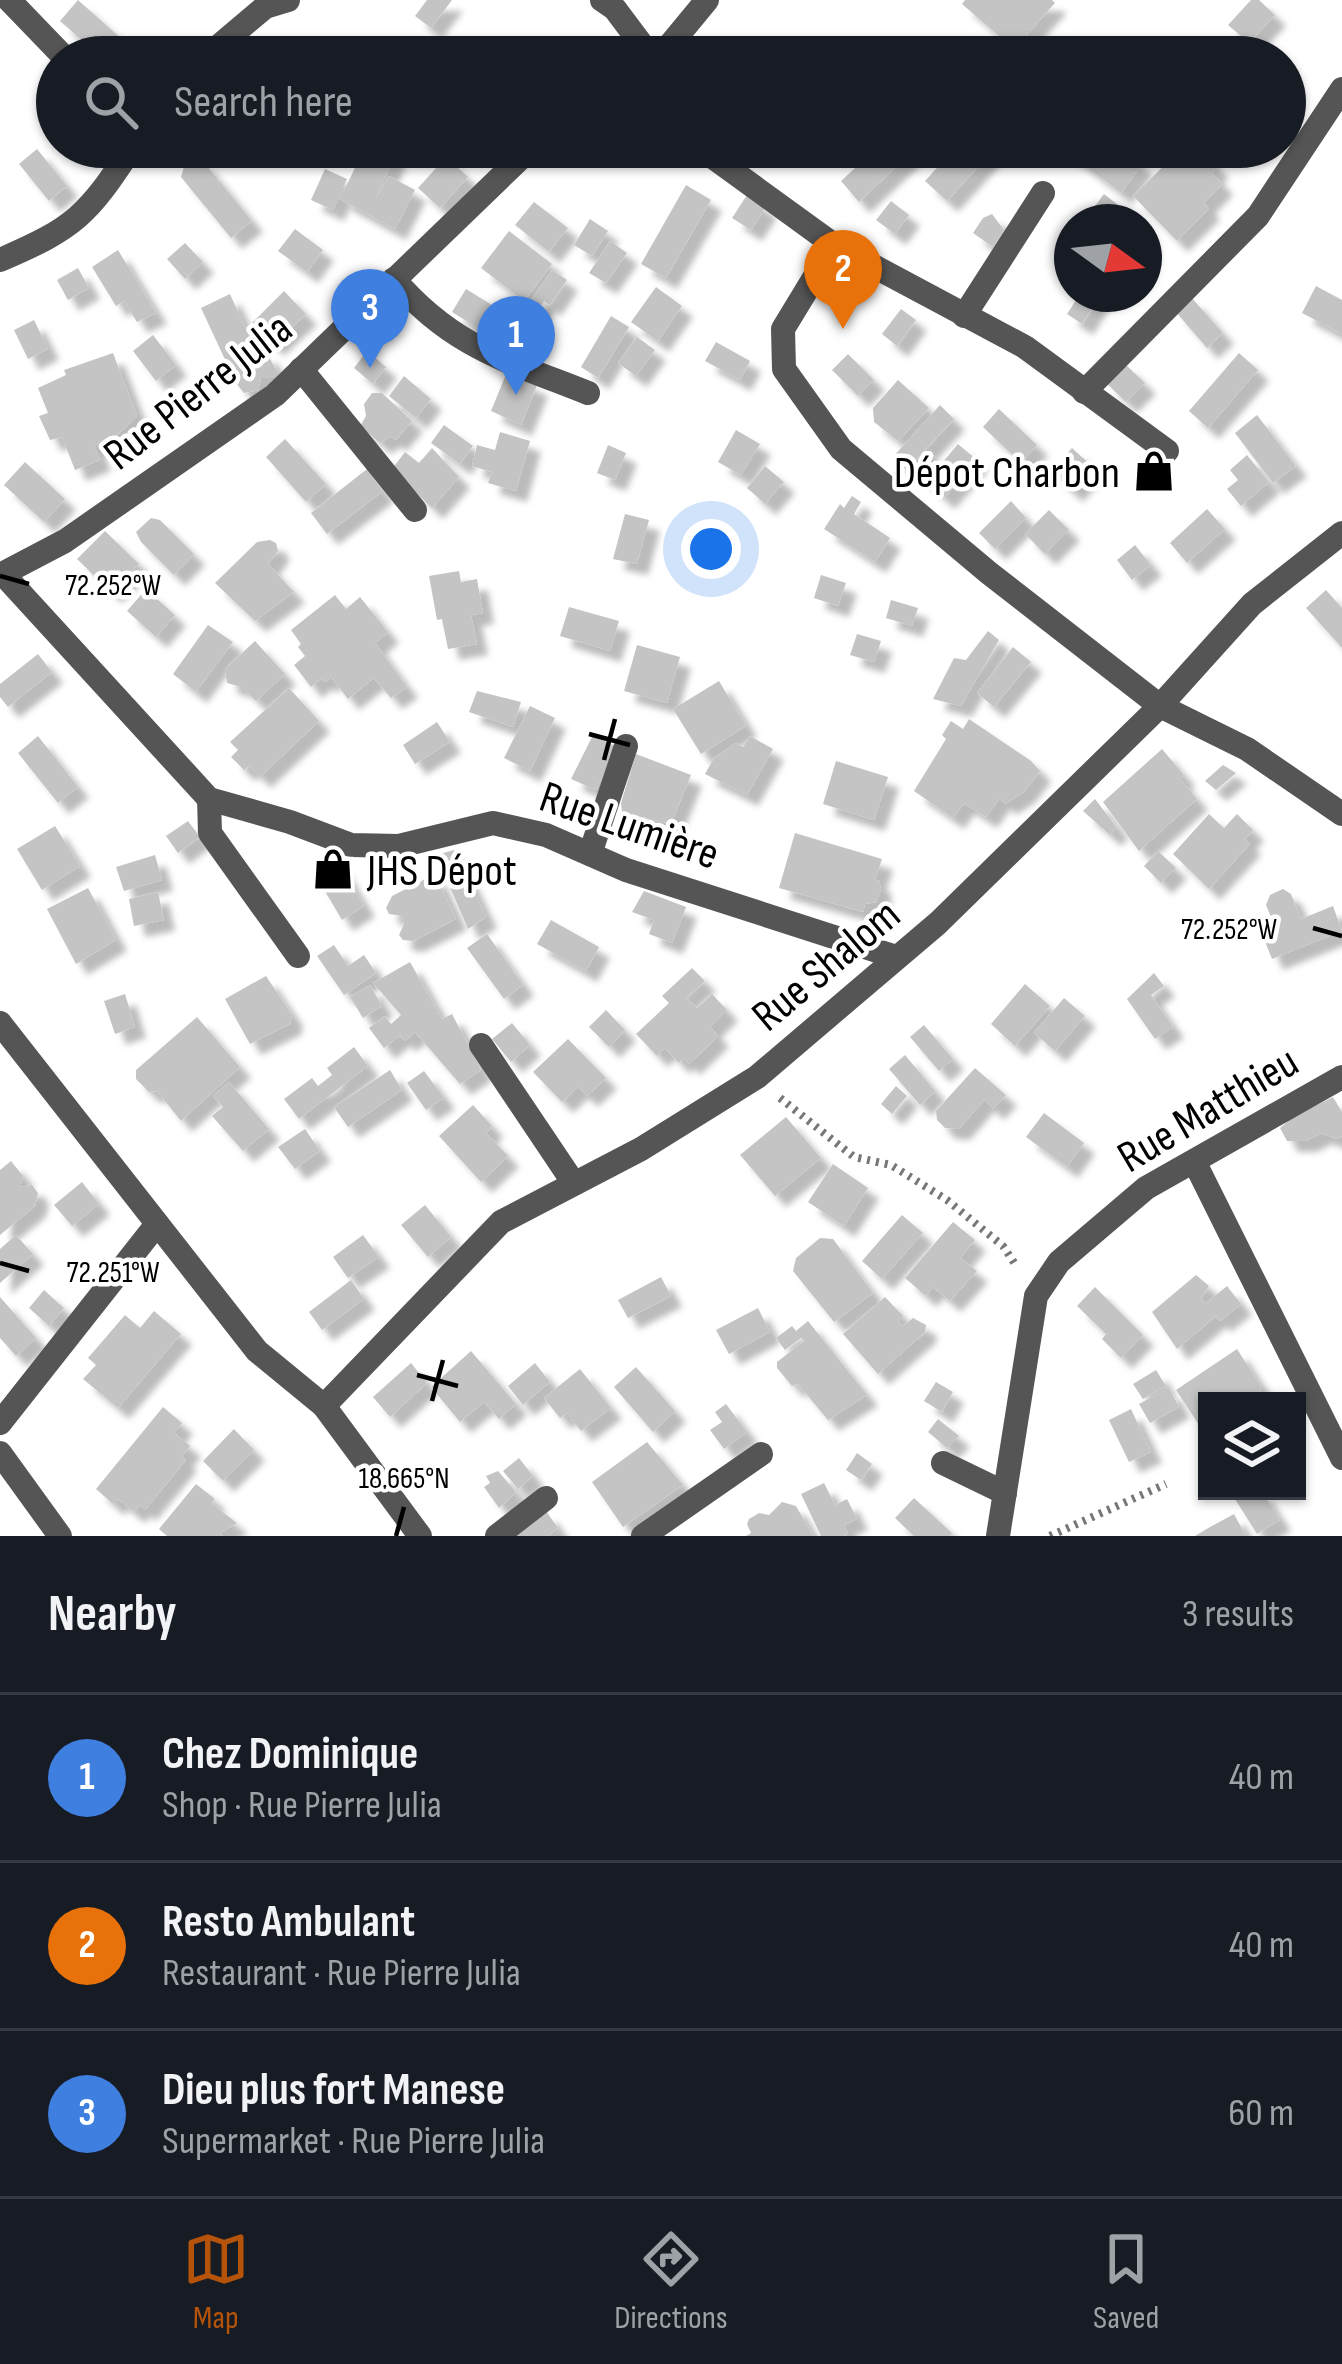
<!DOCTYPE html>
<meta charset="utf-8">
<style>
body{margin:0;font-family:"Sofia Sans Condensed",sans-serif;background:#242831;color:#f1f3f6}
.controls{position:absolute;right:36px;bottom:36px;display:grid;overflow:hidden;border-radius:0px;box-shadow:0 3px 9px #0004}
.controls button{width:108px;height:108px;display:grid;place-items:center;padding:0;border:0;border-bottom:3px solid #363941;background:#171b24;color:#f1f3f6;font:60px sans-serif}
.compass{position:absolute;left:1054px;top:204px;width:108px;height:108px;border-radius:50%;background:#171b24;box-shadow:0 3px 9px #0004;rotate:105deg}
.you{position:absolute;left:711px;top:549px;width:42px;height:42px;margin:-30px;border:9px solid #fff;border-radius:50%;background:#1a73e8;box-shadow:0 0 0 18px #1a73e833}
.badge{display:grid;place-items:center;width:78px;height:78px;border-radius:50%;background:#b45309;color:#fff;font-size:39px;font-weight:700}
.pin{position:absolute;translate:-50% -99px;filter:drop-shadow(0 3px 6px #0008)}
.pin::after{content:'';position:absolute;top:63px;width:42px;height:36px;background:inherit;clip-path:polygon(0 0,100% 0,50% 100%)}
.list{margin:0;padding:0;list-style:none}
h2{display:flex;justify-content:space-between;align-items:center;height:156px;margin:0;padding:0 48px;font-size:51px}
h2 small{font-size:39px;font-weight:400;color:#9ea1a6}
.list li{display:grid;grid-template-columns:78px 1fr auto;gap:36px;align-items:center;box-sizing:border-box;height:168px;padding:0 48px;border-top:3px solid #363941}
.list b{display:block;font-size:45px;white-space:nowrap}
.list p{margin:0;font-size:39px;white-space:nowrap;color:#9ea1a6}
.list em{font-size:39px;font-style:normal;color:#9ea1a6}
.icon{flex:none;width:66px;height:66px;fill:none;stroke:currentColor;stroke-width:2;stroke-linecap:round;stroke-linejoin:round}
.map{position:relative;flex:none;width:1342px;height:1536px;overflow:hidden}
.search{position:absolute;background:#171b24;box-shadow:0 3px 9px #0004;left:36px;right:36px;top:36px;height:132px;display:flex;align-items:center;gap:30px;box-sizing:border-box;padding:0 42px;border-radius:66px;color:#9ea1a6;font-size:45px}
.sheet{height:660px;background:#171b24}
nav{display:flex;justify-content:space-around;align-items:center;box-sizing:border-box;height:168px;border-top:3px solid #363941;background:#171b24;font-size:33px;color:#9ea1a6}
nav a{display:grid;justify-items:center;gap:6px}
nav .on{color:#b45309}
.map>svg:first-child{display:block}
.building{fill:#c4c4c4;filter:url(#shadow)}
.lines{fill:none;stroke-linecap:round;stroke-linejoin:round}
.path{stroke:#777;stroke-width:8;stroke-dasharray:3 6;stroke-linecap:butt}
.service{stroke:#555;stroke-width:24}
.minor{stroke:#555;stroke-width:24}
.ticks{fill:none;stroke:#000;stroke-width:4.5}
.labels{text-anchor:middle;stroke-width:9;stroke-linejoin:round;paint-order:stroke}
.street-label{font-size:45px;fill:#000;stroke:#fff}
.poi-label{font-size:45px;fill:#000;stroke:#fff;text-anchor:end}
.ticks-label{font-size:30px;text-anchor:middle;fill:#000;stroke:#fff;stroke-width:9;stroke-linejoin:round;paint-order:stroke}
</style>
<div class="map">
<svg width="1342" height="1536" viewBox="0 0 1342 1536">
<defs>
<filter id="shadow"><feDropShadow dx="11" dy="11" stdDeviation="3" flood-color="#0004"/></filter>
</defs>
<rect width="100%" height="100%" fill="#fff"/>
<g class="building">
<polygon points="78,0 132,48 124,57 101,57 60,21"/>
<polygon points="427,0 452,0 431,28 415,16"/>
<polygon points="965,0 1052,0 1055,3 1014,49 962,4"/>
<polygon points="1251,0 1259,0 1275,15 1249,43 1228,25"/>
<polygon points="479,37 499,47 494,57 469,57"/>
<polygon points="365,147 377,147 395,156 375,200 389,176 415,190 395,229 340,199"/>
<polygon points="861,147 902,147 909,155 859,202 841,181 869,155"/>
<polygon points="956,147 996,147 947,201 925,181"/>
<polygon points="1071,147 1120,147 1142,164 1121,193 1067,152"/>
<polygon points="1183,147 1198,147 1218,167 1212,173 1222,184 1204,203 1209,209 1177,241 1133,196"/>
<polygon points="37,149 67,186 49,201 19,164"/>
<polygon points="446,157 468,177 440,208 418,188"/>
<polygon points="193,159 203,161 252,221 231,238 181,177 184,167"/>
<polygon points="325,169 347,179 333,210 311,200"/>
<polygon points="686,185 711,200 666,278 641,264"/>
<polygon points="1104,194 1122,208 1112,222 1083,222"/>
<polygon points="747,195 766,207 751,230 732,218"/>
<polygon points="891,201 909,215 895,234 876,220"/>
<polygon points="534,202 568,228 549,252 515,225"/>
<polygon points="992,214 1004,230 993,247 973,233 983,218"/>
<polygon points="590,219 608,231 592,256 574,245"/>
<polygon points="295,229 323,250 307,272 278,251"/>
<polygon points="509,231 552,264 524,301 481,268"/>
<polygon points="610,241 627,253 606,283 589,273"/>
<polygon points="185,243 203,262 185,279 167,259"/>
<polygon points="118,250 156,313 137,322 124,301 116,306 92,267"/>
<polygon points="78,268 89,288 68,300 57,280"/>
<polygon points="552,270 567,280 550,305 544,301 537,312 527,306"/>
<polygon points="1316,286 1342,300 1342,334 1302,313"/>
<polygon points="656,287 682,306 658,341 631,322"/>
<polygon points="466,289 508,315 494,338 452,312"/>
<polygon points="284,291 306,314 273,345 252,323"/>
<polygon points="230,294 258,356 266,352 281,378 261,378 258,390 244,393 236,383 201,308"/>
<polygon points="1080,294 1101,294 1082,324 1067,314"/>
<polygon points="1191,297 1223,333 1207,348 1175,311"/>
<polygon points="901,309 916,320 897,346 882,334"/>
<polygon points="611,316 629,327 598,378 581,367"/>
<polygon points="34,320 48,349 28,359 14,330"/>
<polygon points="153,335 176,365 156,381 133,351"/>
<polygon points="637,337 655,350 636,376 618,363"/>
<polygon points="716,342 750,361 740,380 705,361"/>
<polygon points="367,351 386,367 373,384 354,368"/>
<polygon points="113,353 137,416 112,440 94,445 100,460 75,470 62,437 50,440 39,416 48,413 38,388 66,375 64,370"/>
<polygon points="1239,353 1258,370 1208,428 1189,411"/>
<polygon points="848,354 874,380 858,396 832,370"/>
<polygon points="1124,363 1145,383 1126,402 1105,382"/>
<polygon points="507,372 537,385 521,425 491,411"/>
<polygon points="404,376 431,399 416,418 389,396"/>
<polygon points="898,380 929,408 898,441 874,422 873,408"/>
<polygon points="372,393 382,393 412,421 396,440 390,436 380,443 360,426 366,416 364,404"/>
<polygon points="940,405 954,419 906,470 892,458"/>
<polygon points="999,409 1037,445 1021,463 983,427"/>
<polygon points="1257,415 1296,466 1273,483 1235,433"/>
<polygon points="444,425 473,446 460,464 431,443"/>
<polygon points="736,430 760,444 741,475 718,462"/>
<polygon points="500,432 530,441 516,491 488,483 492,472 472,466 477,445 495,450"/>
<polygon points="285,439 326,484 306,502 266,457"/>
<polygon points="958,444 977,460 944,498 913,471 929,452 942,463"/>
<polygon points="608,445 626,453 615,480 597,473"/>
<polygon points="432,448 459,477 432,508 392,469 405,452 419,463"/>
<polygon points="1072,448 1093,467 1072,491 1051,472"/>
<polygon points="1247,455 1269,482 1241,506 1227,489 1238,480 1230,470"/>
<polygon points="25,462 65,499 44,522 4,485"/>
<polygon points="765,466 784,482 765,504 747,488"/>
<polygon points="367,469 383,491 327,534 311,513"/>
<polygon points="852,496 861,502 854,514 890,538 875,562 824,529 840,504 844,508"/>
<polygon points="1011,501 1026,518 995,549 979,533"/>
<polygon points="1207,509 1225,529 1187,563 1170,543"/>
<polygon points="1049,510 1069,530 1045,554 1025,534"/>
<polygon points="625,514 649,520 637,564 613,559"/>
<polygon points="151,518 160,520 194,554 174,575 141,542 136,532"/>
<polygon points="105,531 139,564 111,592 77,559"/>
<polygon points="270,540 276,543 278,551 268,564 294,592 255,621 215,583 257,542"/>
<polygon points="1135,545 1151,565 1132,580 1117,560"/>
<polygon points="459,571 461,582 477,579 483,613 471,615 477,644 448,649 442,619 437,620 429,576"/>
<polygon points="821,575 846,583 838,606 814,598"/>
<polygon points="146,589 175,615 156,637 127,611"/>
<polygon points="1326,590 1342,608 1342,648 1306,608"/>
<polygon points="335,595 346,609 360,597 388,632 375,643 407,687 391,698 374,678 348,699 331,677 325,682 322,678 311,687 294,665 305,656 298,647 301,644 291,630"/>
<polygon points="891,600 918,608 912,626 886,618"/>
<polygon points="569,607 619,621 610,651 560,636"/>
<polygon points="208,625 233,642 196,692 173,674"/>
<polygon points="988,631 999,640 961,706 933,699 954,658 966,660"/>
<polygon points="857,634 881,641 874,662 850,655"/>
<polygon points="255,641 285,674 256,701 242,687 227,683 225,669"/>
<polygon points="637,645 680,657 667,703 624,691"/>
<polygon points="1013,647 1031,662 994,707 977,693"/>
<polygon points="38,654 52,672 8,707 0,697 0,684"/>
<polygon points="719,681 746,726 701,754 673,709"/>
<polygon points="289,688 319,721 260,777 249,766 244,770 231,757 238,750 230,742"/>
<polygon points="477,691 521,702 513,727 469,712"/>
<polygon points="530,706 555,718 530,771 504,758"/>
<polygon points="969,719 1031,761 1040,771 1024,792 1005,804 1000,798 986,817 964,803 953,818 914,791 946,739 942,735 951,721 963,729"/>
<polygon points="437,722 450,742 415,764 403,745"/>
<polygon points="593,735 617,747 596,790 571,779"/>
<polygon points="38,736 78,787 58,803 18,753"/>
<polygon points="750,736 773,749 747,795 705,774 714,758 736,743 743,747"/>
<polygon points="1162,749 1184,775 1180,779 1197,799 1139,851 1103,802"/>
<polygon points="636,754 691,775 671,824 622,812 621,803"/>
<polygon points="836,761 888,777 874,820 823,804"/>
<polygon points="1223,765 1236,773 1216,790 1205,781"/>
<polygon points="1095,799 1117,828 1110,835 1083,811"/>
<polygon points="1209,814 1224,828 1237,814 1253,830 1245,839 1250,844 1209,889 1173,854"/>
<polygon points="188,821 200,837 178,853 166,836"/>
<polygon points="55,826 80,866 42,890 17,849"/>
<polygon points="795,833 882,859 875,880 879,881 881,889 876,902 865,904 863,912 779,888"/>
<polygon points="454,850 486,917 468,929 436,855"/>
<polygon points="1158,851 1176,868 1161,883 1144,866"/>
<polygon points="155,855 162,880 124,891 116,867"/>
<polygon points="335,857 364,906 342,920 313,871"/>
<polygon points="435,874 456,919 413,941 403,940 399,935 404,924 402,916 389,914 386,908 392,896"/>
<polygon points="88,888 116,940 76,964 47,909"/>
<polygon points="1283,889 1291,894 1301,919 1333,906 1342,931 1272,959 1262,934 1276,929 1266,905 1270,895"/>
<polygon points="644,891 686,907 672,943 649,934 654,920 632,912"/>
<polygon points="158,892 164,920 134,926 129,899"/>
<polygon points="551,920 599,947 586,971 537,944"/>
<polygon points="487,934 523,985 504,999 467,948"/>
<polygon points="334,945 348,966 364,955 376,973 344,995 317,956"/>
<polygon points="410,962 442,1019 452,1014 481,1070 460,1084 415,1032 405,1041 400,1035 384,1048 369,1028 385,1016 391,1024 401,1015 373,983"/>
<polygon points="692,968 705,981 686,998 697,1008 712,994 727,1010 710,1027 718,1036 689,1064 683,1058 679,1063 665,1048 657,1056 636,1034 669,1003 662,996"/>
<polygon points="1154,973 1164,986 1151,995 1173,1027 1155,1039 1127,999"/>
<polygon points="266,976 292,1015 290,1024 250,1044 225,999"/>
<polygon points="1025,984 1050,1006 1015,1046 991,1024"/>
<polygon points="370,985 382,1006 363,1018 350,997"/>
<polygon points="125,994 135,1027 115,1034 104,1001"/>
<polygon points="1064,998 1085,1016 1055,1051 1034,1033"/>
<polygon points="606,1010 625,1030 609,1047 589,1027"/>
<polygon points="197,1017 240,1067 181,1121 157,1091 149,1092 136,1079 136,1070"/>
<polygon points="512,1023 530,1045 511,1062 492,1039"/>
<polygon points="924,1025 953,1059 939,1071 910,1037"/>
<polygon points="568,1039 606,1078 587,1096 578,1087 562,1102 533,1072"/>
<polygon points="354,1047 368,1066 299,1119 284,1099 312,1078 318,1086 332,1075 327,1068"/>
<polygon points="905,1055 935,1091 920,1105 889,1069"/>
<polygon points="975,1068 1006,1095 993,1109 984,1100 959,1129 945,1128 937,1120 936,1111"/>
<polygon points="390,1070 402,1090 348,1127 334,1107"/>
<polygon points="424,1071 444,1098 426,1110 407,1083"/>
<polygon points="229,1082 269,1129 243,1151 212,1116 223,1107 213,1096"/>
<polygon points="896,1086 907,1096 892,1114 881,1104"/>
<polygon points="1333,1097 1342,1112 1342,1136 1337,1139 1321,1133 1306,1141 1287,1141 1280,1128 1293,1117"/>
<polygon points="473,1105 492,1126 486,1133 508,1156 481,1182 439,1136"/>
<polygon points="1044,1113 1084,1143 1067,1167 1026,1137"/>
<polygon points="786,1117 821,1158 775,1196 740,1155"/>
<polygon points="305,1129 320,1151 295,1169 278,1147"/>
<polygon points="11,1161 23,1176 19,1187 32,1185 38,1193 35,1206 0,1235 0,1170"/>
<polygon points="833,1164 868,1188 844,1226 808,1202"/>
<polygon points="82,1182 99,1204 72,1226 54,1205"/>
<polygon points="425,1205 451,1237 428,1257 401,1225"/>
<polygon points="902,1215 923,1233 882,1279 862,1261"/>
<polygon points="953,1222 975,1240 960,1258 977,1271 950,1301 933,1287 926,1296 905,1278"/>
<polygon points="16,1235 33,1254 0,1283 0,1249"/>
<polygon points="363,1235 379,1257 348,1278 333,1257"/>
<polygon points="820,1238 833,1239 873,1293 834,1322 793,1271 796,1258"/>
<polygon points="1196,1275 1209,1286 1201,1298 1206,1303 1227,1286 1241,1304 1220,1321 1216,1316 1177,1349 1152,1312"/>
<polygon points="661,1277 671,1296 628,1318 618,1300"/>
<polygon points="351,1280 364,1299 322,1330 309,1312"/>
<polygon points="1095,1287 1143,1335 1121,1358 1102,1339 1106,1334 1077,1306"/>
<polygon points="44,1290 64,1308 49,1326 29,1308"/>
<polygon points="0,1297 36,1338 16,1356 0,1338"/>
<polygon points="885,1297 903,1316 898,1321 903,1326 913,1318 926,1325 925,1332 878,1374 843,1334"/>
<polygon points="758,1308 770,1332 729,1354 716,1330"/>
<polygon points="154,1311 181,1334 118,1408 83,1379 96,1365 88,1358 125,1315 140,1328"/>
<polygon points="808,1321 867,1395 828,1420 798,1384 792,1386 777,1368 777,1362 804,1341 801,1338 785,1350 776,1338 792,1326 796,1331"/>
<polygon points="1237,1349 1261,1386 1260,1394 1254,1401 1207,1401 1207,1437 1176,1390"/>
<polygon points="471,1351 516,1404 499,1419 484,1402 460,1422 431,1387"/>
<polygon points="411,1363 427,1383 390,1417 373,1397"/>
<polygon points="535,1363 550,1382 523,1405 508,1386"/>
<polygon points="636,1367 675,1411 653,1432 614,1387"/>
<polygon points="580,1369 611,1408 581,1431 567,1413 560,1418 544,1398"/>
<polygon points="1156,1370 1166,1386 1143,1399 1133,1384"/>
<polygon points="936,1382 953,1392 942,1412 924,1401"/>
<polygon points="1169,1388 1179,1407 1150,1423 1139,1404"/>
<polygon points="726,1404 747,1432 724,1449 710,1430 722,1422 715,1412"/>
<polygon points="163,1407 182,1423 174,1433 190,1446 182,1456 186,1460 145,1510 140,1505 134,1512 118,1499 113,1504 96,1489"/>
<polygon points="1131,1409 1151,1452 1129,1462 1109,1420"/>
<polygon points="938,1419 959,1436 947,1448 928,1432"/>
<polygon points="234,1429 254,1450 223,1481 203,1461"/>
<polygon points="647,1442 683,1485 623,1527 592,1482"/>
<polygon points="857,1453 872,1464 861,1480 846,1470"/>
<polygon points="519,1458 533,1476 518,1489 503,1471"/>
<polygon points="498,1471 516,1492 499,1508 484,1487 490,1483 486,1476"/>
<polygon points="824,1483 835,1505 847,1499 857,1519 844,1525 848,1534 844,1536 821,1536 801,1494"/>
<polygon points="196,1484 215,1499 211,1503 237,1523 220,1533 223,1536 167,1536 159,1529"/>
<polygon points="1230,1491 1262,1491 1280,1520 1257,1534"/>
<polygon points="914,1498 952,1533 949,1536 914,1536 895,1518"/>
<polygon points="782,1502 796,1506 813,1536 746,1536 751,1533 747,1524 749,1519 759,1513 769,1515"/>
<polygon points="546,1511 558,1528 548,1536 512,1536"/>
<polygon points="1234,1514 1246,1536 1195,1536 1210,1527"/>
</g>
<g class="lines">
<g class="path">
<polyline points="780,1098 854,1157 891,1165 947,1200 1003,1246 1017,1267"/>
<polyline points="1050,1536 1166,1484"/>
</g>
<g class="service">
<path d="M394,279C452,347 508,361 588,393"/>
<polyline points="964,316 1043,193"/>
<polyline points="301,369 415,510"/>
<polyline points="209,799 210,833 298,956"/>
<polyline points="590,854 626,746"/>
<polyline points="481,1045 573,1182"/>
<polyline points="943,1463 1005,1493"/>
<polyline points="497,1536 546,1498"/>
</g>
<g class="minor">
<polyline points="9,0 64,57"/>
<polyline points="602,0 615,9 651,57"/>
<polyline points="206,57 265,7 288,0"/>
<polyline points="660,57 707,0"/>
<polyline points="699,147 834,245 1025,347 1167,451"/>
<polyline points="834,245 783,329 784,369 841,449 989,573 1160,706 1247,749 1342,814"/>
<path d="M0,260C75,228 88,215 132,147"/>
<polyline points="1084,392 1258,216 1342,89"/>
<polyline points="0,575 65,541 275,395 532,147"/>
<polyline points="4,575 209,799 290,822 351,845 399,846 493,823 546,835 626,870 896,957"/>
<polyline points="0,1023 257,1351 324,1406 420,1536"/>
<polyline points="1195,1163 1342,1458"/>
<polyline points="324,1406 501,1222 641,1149 757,1077 938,923 1160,706 1252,604 1342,533"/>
<polyline points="0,1423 157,1224"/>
<polyline points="0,1453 60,1536"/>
<polyline points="643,1536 761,1454"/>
<polyline points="998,1536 1036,1296 1059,1262 1146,1188 1342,1077"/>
</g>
</g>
<path class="ticks" d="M0,576L29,584M589,734L630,745M604,760L615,719M1313,928L1342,936M0,1263L29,1271M417,1375L458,1386M432,1401L443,1360M396,1536L404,1507"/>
<defs>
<g id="shop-bare" transform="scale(3.24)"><path d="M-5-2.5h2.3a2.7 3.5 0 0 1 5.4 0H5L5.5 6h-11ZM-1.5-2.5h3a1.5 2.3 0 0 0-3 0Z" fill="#000" stroke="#fff" stroke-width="2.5" paint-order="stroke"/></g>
</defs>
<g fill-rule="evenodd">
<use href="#shop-bare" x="1154" y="471"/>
<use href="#shop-bare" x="333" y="869"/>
</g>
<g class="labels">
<g class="street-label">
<text transform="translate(197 390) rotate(-38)" y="16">Rue Pierre Julia</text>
<text transform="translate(630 824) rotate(19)" y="16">Rue Lumière</text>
<text transform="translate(825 964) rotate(-40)" y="16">Rue Shalom</text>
<text transform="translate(1207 1108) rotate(-31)" y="16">Rue Matthieu</text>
</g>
<g class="poi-label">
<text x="1120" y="487">Dépot Charbon</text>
<text x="367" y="885" text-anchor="start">JHS Dépot</text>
</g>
</g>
<g class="ticks-label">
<text x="113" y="595">72.252°W</text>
<text x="1229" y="939">72.252°W</text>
<text x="113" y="1282">72.251°W</text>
<text x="404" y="1488">18.665°N</text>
</g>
</svg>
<div class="controls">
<button><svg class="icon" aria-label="layers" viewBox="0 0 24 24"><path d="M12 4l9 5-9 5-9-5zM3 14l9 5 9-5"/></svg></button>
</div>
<svg class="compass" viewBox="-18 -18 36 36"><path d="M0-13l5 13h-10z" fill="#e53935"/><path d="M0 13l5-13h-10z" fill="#9ea1a6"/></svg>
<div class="you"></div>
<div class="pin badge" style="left:516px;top:395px;background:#3f7fe0">1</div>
<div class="pin badge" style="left:843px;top:329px;background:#e8710a">2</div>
<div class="pin badge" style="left:370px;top:368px;background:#3f7fe0">3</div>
<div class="search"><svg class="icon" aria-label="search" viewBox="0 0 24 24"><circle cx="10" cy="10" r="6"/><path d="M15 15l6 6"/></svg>Search here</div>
</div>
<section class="sheet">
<h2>Nearby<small>3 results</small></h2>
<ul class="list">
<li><span class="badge" style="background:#3f7fe0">1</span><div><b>Chez Dominique</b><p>Shop · Rue Pierre Julia</p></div><em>40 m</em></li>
<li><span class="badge" style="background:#e8710a">2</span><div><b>Resto Ambulant</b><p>Restaurant · Rue Pierre Julia</p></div><em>40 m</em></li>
<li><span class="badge" style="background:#3f7fe0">3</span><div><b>Dieu plus fort Manese</b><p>Supermarket · Rue Pierre Julia</p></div><em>60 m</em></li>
</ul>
</section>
<nav>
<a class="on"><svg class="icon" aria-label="map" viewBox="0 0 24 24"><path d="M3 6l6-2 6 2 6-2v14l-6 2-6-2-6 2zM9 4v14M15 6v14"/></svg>Map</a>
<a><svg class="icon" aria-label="directions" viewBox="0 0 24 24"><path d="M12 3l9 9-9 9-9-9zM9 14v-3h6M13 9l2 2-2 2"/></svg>Directions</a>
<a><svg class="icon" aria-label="saved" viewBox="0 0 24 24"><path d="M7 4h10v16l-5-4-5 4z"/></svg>Saved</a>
</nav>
